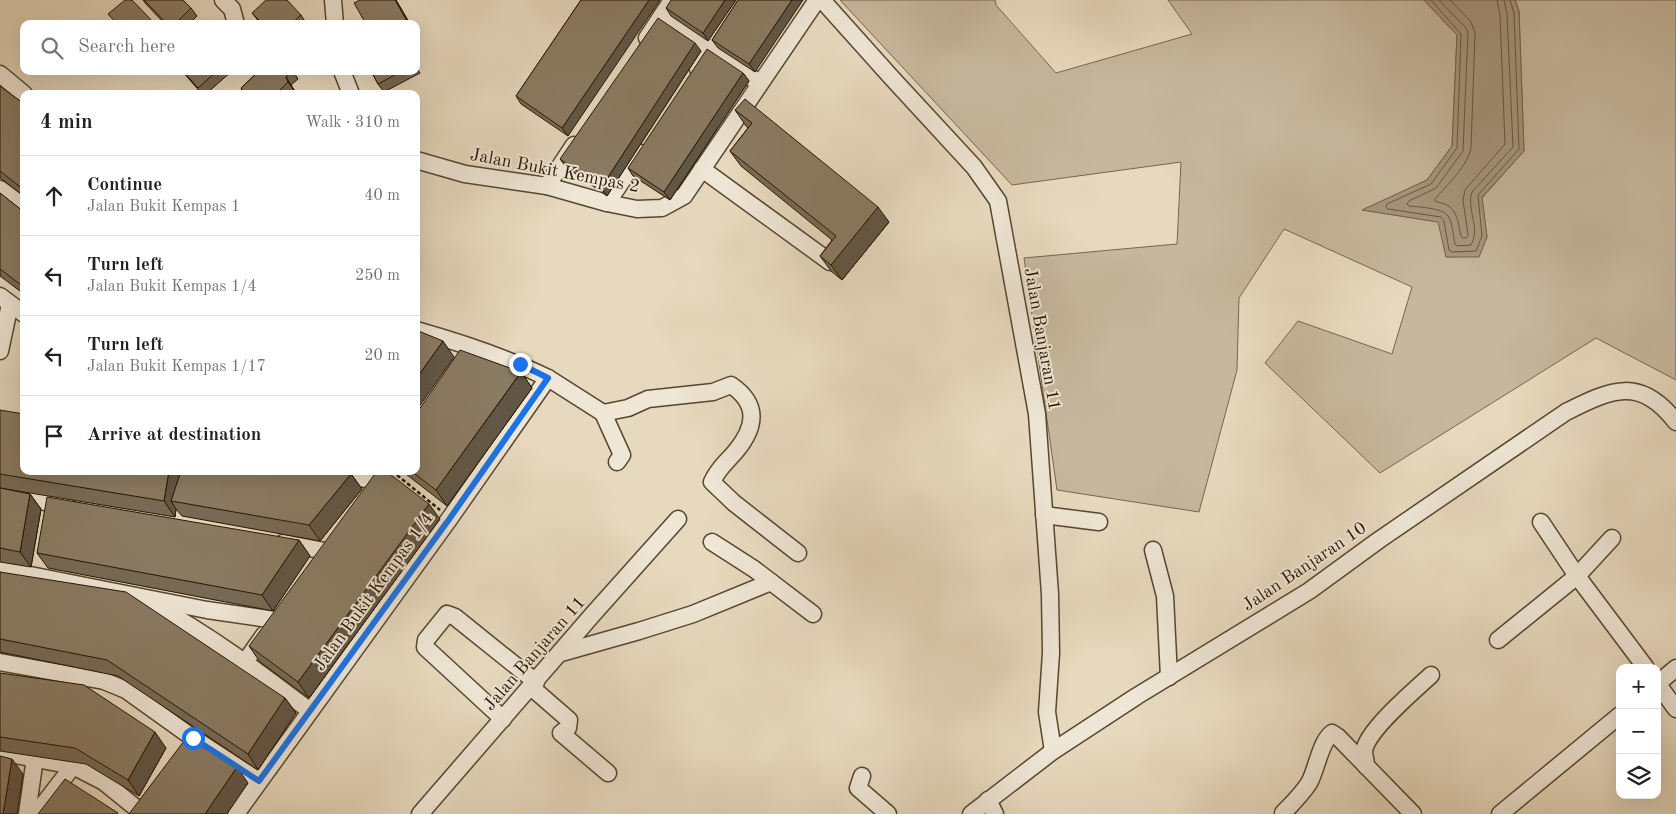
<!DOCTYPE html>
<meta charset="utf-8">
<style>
body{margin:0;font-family:"Old Standard TT",serif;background:#f2f2f2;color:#222}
.controls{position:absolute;right:15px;bottom:15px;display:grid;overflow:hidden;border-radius:10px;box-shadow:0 5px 20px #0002}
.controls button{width:45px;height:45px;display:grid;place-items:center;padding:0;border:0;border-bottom:1px solid #e0e0e0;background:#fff;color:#222;font:25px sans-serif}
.stop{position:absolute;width:15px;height:15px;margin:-11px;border:4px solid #1a73e8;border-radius:50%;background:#fff}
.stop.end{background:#1a73e8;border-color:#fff;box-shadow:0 1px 5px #0008}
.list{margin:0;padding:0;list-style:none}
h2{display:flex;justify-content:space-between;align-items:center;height:65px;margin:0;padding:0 20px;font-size:21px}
h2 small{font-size:16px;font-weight:400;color:#767676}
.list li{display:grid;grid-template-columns:32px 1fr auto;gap:15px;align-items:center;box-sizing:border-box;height:80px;padding:0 20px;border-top:1px solid #e0e0e0}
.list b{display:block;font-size:19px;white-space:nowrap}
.list p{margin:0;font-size:16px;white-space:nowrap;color:#767676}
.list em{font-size:16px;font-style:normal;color:#767676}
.icon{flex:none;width:28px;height:28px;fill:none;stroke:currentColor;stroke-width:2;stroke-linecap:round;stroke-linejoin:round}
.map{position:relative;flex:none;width:1676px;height:814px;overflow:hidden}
.search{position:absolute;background:#fff;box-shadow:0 5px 20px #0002;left:20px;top:20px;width:400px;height:55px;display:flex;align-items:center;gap:12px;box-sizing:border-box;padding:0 18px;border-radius:10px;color:#767676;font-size:19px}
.panel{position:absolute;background:#fff;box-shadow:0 5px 20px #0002;left:20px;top:90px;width:400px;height:385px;border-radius:10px}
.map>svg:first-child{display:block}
.green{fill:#c6b89e;stroke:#76664f}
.water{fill:#a5967d;stroke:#72624b}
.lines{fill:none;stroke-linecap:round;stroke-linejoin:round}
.shore{stroke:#66563e;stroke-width:1}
.minor-casing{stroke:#564630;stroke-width:19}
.path{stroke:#261500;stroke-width:2.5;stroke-dasharray:4 2.5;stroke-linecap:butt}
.minor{stroke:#efe6d5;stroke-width:16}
.wall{fill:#776a55;stroke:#261500}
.shaded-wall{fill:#615645;stroke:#261500}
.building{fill:#8a7b63;stroke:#261500}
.route{stroke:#1a73e8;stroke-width:6}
.labels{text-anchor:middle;stroke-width:4;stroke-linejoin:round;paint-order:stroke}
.street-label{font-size:18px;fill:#261500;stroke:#efe6d5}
</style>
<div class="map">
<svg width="1676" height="814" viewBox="0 0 1676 814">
<rect width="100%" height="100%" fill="#e7d9be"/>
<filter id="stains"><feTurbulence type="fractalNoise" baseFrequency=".004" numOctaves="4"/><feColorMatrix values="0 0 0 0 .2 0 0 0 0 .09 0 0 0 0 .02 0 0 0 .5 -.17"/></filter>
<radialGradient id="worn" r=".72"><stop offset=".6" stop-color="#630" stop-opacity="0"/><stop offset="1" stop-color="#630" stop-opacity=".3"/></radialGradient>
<polygon class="green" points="840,0 995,0 996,5 1056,73 1192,34 1168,0 1424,0 1457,35 1452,146 1427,180 1363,210 1439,222 1446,257 1479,256 1487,237 1482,198 1524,151 1519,11 1515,0 1676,0 1676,380 1596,338 1380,473 1265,363 1298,321 1392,354 1412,287 1284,229 1239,298 1237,370 1199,512 1057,490 1024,258 1177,244 1181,162 1012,185"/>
<polygon class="water" points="1424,0 1515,0 1519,11 1524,151 1482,197 1487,237 1479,257 1446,257 1438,222 1362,210 1427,180 1452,146 1457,35"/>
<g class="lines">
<g class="shore">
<polyline points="1431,0 1461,34 1457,148 1431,184 1387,204 1386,207 1388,209 1441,217 1444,221 1449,250 1452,252 1476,251 1482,236 1478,195 1519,149 1514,13 1510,0"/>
<path d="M1439,0L1465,27L1468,32L1463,151L1436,188L1409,201L1407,204L1409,206C1419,207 1443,208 1448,216C1453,223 1453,236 1455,244L1457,246L1471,245C1481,228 1466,209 1472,192L1513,147L1507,14L1504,0"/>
<path d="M1450,0L1471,22L1475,33L1471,148C1468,166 1445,187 1434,200C1437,203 1440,202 1445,204C1458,209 1458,224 1461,236L1463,238H1466L1468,235L1463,200L1465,190L1505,144L1500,15L1497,0"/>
</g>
<g class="minor-casing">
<g id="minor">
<polyline points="223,0 232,9 236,24"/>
<polyline points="333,0 335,24"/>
<polyline points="822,0 891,77 974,167 998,201 1037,414 1050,594 1051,653 1047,712 1053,751"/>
<polyline points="662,15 759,83"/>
<polyline points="647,38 672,0"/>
<polyline points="698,69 744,0"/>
<polyline points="342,71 351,94"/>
<polyline points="0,74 24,94"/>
<polyline points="416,160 465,174 547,186 607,203 637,209 662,208 684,196 817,0"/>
<polyline points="702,169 830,262"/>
<polyline points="547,186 574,145"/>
<polyline points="0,189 24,207"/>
<polyline points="607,203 641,153"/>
<polyline points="0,296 24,314"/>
<polyline points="0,351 10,304"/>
<path d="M548,378L603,413L628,408L648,399L713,392L731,385C759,404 756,427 736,451C726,463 719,467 712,482L734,503L798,553"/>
<polyline points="603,413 622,455 617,462"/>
<polyline points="323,471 376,481"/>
<polyline points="0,494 67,506"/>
<polyline points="1044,515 1099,522"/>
<polyline points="1541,522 1577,576 1646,668"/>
<polyline points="712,542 754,569 813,614"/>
<polyline points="283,543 325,551"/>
<polyline points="1153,550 1165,596 1169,677"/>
<polyline points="0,569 207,610 275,620"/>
<path d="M154,605C210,635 260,673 310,711"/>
<polyline points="1498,640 1577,576 1612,538"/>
<polyline points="561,653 639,631 693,614 771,582"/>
<polyline points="0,662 104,681 126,690 193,738 259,781"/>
<polyline points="245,662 264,635"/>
<polyline points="1657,683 1676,709"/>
<polyline points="1657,684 1676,668"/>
<polyline points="531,687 569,720 568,728 561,733 608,773"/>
<polyline points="503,719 425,647 426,640 447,614 455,617 536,682"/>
<polyline points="0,752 73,766 104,782 141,812"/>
<path d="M1366,766C1366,761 1364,755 1364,751C1367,730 1415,690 1431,675"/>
<polyline points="862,776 858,788 888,814"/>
<polyline points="988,800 995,814"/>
<path d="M1283,813C1292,804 1302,794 1309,783C1317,769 1320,742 1332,733L1338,737L1413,814"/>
<polyline points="27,814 35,758"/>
<polyline points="36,814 73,766"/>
<path d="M236,814L450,518L548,378C505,357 462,343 416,330"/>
<polyline points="420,814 594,613 678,519"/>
<path d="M971,814L1053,751L1137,696L1309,591L1379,540L1566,412C1612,389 1640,376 1676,422"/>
<polyline points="1500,814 1620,715"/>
</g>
</g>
<polyline class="path" points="392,471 440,510"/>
<use href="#minor" class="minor"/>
</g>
<g class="wall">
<polygon points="143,0 183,0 191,8 197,16 189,24 165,24 146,4"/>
<polygon points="360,0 396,0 410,24 366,24"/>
<polygon points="581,0 568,136 521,104 516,96"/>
<polygon points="736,0 708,41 671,16 666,8"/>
<polygon points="738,0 755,72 718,48 712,40"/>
<polygon points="252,13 301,15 306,23 305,24 261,24"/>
<polygon points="701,51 607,196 566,167 560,159"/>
<polygon points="416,67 420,73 384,92 378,84 371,71 416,71"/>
<polygon points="182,71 232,71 206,94 202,94"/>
<polygon points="259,71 293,71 298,79 291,85 294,90 290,94 245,94 241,88"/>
<polygon points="743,73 749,81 670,200 633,176 628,168"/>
<polygon points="0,86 24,104 24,196 0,178"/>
<polygon points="735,110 889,222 842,280 831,271 820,256 832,240 741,166 730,151 748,128 746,126"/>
<polygon points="0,193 24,212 24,294 0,276"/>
<polygon points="521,372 532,388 447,506 402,471 416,471"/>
<polygon points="0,410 24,471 351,474 362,489 320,541 182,516 176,509 175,517 0,488 30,494 41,509 31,567 0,562"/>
<polygon points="440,519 309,698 260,662 249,646"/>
<polygon points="299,540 310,556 273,611 48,568 37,553"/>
<polygon points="0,572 285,698 296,713 258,770 118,676 0,652"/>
<polygon points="0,673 166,748 139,796 86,764 0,751"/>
</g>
<g class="shaded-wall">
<polygon points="395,0 396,0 410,24 407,21"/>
<polygon points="649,0 660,0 568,136 562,128"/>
<polygon points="725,0 736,0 708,41 703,33"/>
<polygon points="792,0 803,0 755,72 749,64"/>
<polygon points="695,43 701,51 607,196 601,188"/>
<polygon points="743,73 749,81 670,200 664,192"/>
<polygon points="286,77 291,85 294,90 288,82"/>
<polygon points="878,207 889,222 842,280 831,265"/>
<polygon points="443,341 454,357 416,411 416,379"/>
<polygon points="521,372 532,388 447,506 436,490"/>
<polygon points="169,471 183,471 171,501 176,509 175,517 164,501"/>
<polygon points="351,474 362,489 320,541 309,525"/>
<polygon points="30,494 41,509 31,567 20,552"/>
<polygon points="429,504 440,519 309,698 298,682"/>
<polygon points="299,540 310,556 273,611 262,595"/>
<polygon points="285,698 296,713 258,770 248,754"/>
<polygon points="155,732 166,748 139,796 128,780"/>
<polygon points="12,759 23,774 17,814 3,814"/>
<polygon points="237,767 248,783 227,814 205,814"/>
</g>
<g class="building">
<polygon points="125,0 132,0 155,24 117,24 108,14"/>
<polygon points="144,0 183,0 191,8 175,24 167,24"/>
<polygon points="266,0 287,0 301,15 291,24 263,24 252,13"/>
<polygon points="360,0 395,0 407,21 401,24 366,24 354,3"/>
<polygon points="581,0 649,0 562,128 516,96"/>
<polygon points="671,0 725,0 703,33 666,8"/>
<polygon points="738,0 792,0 749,64 712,40"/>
<polygon points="658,18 695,43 601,188 560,159"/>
<polygon points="707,49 743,73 664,192 628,168"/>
<polygon points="183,71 217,71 198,88"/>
<polygon points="259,71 292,71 286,77 288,82 276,94 246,94 241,88"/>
<polygon points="371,71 402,71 378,84"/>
<polygon points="0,86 24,104 24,190 0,171"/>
<polygon points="745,99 878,207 831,265 820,256 836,236 730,151 752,123 735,110"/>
<polygon points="0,193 24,212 24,287 0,269"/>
<polygon points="416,330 443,341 416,379"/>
<polygon points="460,350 521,372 436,490 411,471 416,471 416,414"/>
<polygon points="0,410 24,414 24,471 169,471 164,501 0,474"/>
<polygon points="181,471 338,471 351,474 309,525 171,501"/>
<polygon points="377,471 386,471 429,504 298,682 249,646"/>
<polygon points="0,488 30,494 20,552 0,548"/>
<polygon points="47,497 299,540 262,595 37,553"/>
<polygon points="0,572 126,592 285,698 248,754 107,660 0,639"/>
<polygon points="0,673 84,685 155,732 128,780 75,748 0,737"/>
<polygon points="187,737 237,767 205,814 129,814"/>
<polygon points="0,756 12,759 3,814 0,814"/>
<polygon points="65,779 118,813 117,814 38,814"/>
</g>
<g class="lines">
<polyline class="route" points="193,738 259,781 450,518 548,378 520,364"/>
</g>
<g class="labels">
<g class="street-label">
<text transform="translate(555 170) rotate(11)" y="6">Jalan Bukit Kempas 2</text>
<text transform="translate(1043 339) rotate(80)" y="6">Jalan Banjaran 11</text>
<text transform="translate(1304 566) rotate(-34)" y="6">Jalan Banjaran 10</text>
<text transform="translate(373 591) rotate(-54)" y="6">Jalan Bukit Kempas 1/4</text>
<text transform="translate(534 653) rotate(-49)" y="6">Jalan Banjaran 11</text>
</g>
</g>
<rect width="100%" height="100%" filter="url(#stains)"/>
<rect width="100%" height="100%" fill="url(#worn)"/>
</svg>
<div class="controls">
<button>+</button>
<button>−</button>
<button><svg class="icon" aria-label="layers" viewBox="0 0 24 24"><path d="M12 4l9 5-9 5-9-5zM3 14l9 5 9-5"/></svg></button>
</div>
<div class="stop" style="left:193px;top:738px"></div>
<div class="stop end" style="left:520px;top:364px"></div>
<div class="search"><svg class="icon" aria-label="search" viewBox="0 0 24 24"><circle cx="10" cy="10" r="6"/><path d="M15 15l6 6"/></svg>Search here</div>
<section class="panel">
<h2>4 min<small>Walk · 310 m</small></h2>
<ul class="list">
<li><svg class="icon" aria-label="ahead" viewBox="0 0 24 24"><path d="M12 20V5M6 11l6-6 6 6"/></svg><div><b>Continue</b><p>Jalan Bukit Kempas 1</p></div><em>40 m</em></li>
<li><svg class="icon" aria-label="left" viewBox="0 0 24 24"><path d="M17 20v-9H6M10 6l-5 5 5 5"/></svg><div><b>Turn left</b><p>Jalan Bukit Kempas 1/4</p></div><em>250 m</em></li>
<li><svg class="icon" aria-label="left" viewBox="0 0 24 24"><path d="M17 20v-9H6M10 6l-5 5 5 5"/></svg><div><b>Turn left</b><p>Jalan Bukit Kempas 1/17</p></div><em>20 m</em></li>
<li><svg class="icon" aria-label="arrive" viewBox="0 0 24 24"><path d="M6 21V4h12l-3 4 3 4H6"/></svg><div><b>Arrive at destination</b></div></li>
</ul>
</section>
</div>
